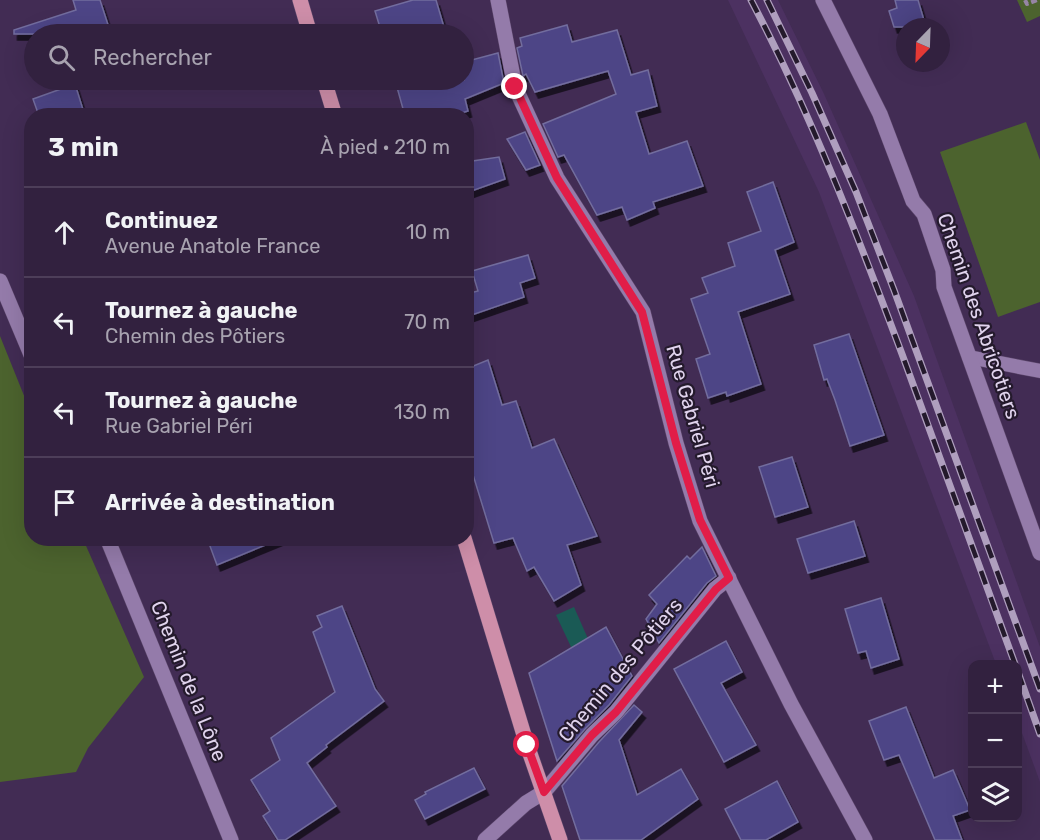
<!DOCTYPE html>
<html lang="fr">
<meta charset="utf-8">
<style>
body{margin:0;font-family:Rubik,sans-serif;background:#3d2e4a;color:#f1f3f6}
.controls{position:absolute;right:18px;bottom:18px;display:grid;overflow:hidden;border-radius:12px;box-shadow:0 6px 24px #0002}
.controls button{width:54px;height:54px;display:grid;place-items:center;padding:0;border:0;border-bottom:2px solid #4d3e59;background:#32213f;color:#f1f3f6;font:30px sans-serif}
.compass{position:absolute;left:896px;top:18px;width:54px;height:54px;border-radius:50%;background:#32213f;box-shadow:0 6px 24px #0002;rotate:203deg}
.stop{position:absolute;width:18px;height:18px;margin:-14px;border:4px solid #e11d48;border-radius:50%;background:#fff}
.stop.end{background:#e11d48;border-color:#fff;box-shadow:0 2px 6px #0008}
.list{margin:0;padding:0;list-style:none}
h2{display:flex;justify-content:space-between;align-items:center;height:78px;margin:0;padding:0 24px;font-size:26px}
h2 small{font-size:20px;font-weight:400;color:#a8a3b0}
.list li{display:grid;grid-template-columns:39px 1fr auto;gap:18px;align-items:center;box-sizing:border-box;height:90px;padding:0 24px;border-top:2px solid #4d3e59}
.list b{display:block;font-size:22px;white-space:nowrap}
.list p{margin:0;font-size:20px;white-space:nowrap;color:#a8a3b0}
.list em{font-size:20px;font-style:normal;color:#a8a3b0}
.icon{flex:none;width:33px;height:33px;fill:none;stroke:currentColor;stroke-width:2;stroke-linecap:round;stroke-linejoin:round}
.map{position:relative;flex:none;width:1040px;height:840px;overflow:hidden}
.search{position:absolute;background:#32213f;box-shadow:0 6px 24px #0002;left:24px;top:24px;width:450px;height:66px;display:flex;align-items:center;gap:15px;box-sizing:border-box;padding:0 21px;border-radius:33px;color:#a8a3b0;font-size:22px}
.panel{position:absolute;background:#32213f;box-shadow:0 6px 24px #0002;left:24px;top:108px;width:450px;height:438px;border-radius:24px}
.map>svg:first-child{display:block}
.built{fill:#4c3161}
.green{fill:#4c632e}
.water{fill:#1a5a55}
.building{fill:#4e4486;stroke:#726d9e;stroke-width:1.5;filter:url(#shadow)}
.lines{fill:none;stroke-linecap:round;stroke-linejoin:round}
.lane-casing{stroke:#5d486c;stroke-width:15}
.street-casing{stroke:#5d486c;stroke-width:16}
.primary-casing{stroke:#5d486c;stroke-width:16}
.path{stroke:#9685a5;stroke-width:4;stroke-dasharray:6 3;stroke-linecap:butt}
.lane{stroke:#947baa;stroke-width:14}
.street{stroke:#947baa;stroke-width:15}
.primary{stroke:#ce8ea9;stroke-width:15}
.rail-casing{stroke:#af9fbe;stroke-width:7}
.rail{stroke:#241a2c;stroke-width:4.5;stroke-dasharray:14;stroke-linecap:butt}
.route{stroke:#e11d48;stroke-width:8}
.labels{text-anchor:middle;stroke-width:4.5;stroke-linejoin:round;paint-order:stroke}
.street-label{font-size:20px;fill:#e1d4ee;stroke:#241a2c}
</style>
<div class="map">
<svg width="1040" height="840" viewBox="0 0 1040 840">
<defs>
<filter id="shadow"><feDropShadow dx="3.5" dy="6" stdDeviation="0" flood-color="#0009"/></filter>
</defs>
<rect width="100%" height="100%" fill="#422c54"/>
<polygon class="built" points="728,0 778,0 824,94 914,296 1040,647 1040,782 1018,722 1018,664 996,664 819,192"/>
<g class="green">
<polygon points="1017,0 1040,0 1040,16 1027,22"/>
<polygon points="1026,122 1040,160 1040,302 998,317 940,152"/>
<polygon points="0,336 31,413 32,538 83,539 144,677 88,748 76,772 0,782"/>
</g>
<polygon class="water" points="574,607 589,641 572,649 556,615"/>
<g class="building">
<polygon points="73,0 100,0 111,34 14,34 14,30 76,10"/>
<polygon points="413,0 436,0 446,34 382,34 375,11"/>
<polygon points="895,0 918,0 926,27 894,27 889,11 897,8"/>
<polygon points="567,25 572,42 617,30 631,75 648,70 657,106 636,112 649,154 687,141 703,186 653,202 655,208 627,220 622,207 597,215 564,155 558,157 543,124 616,94 608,71 535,92 526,74 523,76 517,48 522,46 520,38"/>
<polygon points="498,53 504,83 465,99 468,111 452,116 405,116 395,80 464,80 464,62"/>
<polygon points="75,84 85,116 39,116 33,99"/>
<polygon points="525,132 540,165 526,170 507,139"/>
<polygon points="499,157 505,179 466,193 466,162"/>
<polygon points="773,182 794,242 775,250 790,294 738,312 761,384 727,396 726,392 708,398 696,359 710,354 691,299 708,293 702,278 735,266 728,243 761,231 747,192"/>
<polygon points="528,255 535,278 520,283 524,297 466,317 466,294 478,291 472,271"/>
<polygon points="849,334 884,435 850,446 835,400 827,379 824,380 814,345"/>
<polygon points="488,360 502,405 516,401 532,448 554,439 597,536 567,545 581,585 554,601 534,567 527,571 513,538 494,543 466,452 466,369"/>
<polygon points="792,457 808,507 775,517 759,467"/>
<polygon points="854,521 865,556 808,573 797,539"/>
<polygon points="207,538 280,538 280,539 217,565"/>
<polygon points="702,547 716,576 707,583 659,643 646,619 657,604 649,595 687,556 690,559"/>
<polygon points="881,598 899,659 871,668 866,651 858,653 845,609"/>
<polygon points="342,606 375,689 384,701 326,745 327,747 307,763 336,806 285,840 278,840 263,816 270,811 251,780 280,760 271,738 335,692 313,632 322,627 317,616"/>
<polygon points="606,627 632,676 609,705 585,729 557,761 529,673"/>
<polygon points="726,641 742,672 721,683 756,745 724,762 674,669"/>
<polygon points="634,705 642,712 619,740 637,795 681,769 698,799 641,840 580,840 562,786 599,742"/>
<polygon points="906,707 934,778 953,770 970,810 953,816 962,840 935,840 899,755 884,760 869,721"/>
<polygon points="474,768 485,789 425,819 415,800 426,794 425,792"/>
<polygon points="777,781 798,822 766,840 741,840 725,809"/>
</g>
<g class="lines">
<g class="lane-casing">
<polyline id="lane" points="969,357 1040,371"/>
</g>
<g class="street-casing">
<g id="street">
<polyline points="498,0 515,87 557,178 643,312 676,443 700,521 791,704 865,840"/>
<polyline points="823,0 880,114 913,201 924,214 943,270 944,287 1040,553"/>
<polyline points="0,281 32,357"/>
<polyline points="107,538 231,840"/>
<polyline points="485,840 526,803 544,792 592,735 616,712 715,589 729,578"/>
</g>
</g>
<g class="primary-casing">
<g id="primary">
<polyline points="300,0 310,34"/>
<polyline points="324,80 335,116"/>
<polyline points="464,538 527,745 560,840"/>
</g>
</g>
<polyline class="path" points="1025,0 1027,4 1037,0"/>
<use href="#lane" class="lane"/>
<use href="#street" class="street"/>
<use href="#primary" class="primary"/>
<g class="rail-casing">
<g id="rail">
<path d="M751,0C811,114 857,234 902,354C940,457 977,561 1015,664"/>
<polyline points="767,0 812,93 856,192 894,290 1040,689"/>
<polyline points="1018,672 1040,734"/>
</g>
</g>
<use href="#rail" class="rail"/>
</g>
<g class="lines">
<polyline class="route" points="515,87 557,178 642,312 676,443 700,520 729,578 716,589 616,712 592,735 544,792 527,745"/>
</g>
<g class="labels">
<g class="street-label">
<text transform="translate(979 316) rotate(71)" y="7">Chemin des Abricotiers</text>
<text transform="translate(693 416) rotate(74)" y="7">Rue Gabriel Péri</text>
<text transform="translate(620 670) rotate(-50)" y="7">Chemin des Pôtiers</text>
<text transform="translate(189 681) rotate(68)" y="7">Chemin de la Lône</text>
</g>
</g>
</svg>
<div class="controls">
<button>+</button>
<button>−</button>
<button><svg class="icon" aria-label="layers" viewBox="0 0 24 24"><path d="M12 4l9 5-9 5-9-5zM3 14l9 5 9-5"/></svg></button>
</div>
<svg class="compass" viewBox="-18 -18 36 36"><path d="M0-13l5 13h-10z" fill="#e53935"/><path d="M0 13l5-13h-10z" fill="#a8a3b0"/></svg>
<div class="stop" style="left:527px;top:745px"></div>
<div class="stop end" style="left:515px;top:87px"></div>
<div class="search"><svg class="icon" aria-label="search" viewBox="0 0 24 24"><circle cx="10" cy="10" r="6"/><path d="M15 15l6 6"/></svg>Rechercher</div>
<section class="panel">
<h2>3 min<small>À pied · 210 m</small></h2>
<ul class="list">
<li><svg class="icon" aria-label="ahead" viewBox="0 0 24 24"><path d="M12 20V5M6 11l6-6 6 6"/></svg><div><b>Continuez</b><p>Avenue Anatole France</p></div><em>10 m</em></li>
<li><svg class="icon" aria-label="left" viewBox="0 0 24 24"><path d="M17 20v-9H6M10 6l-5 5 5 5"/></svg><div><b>Tournez à gauche</b><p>Chemin des Pôtiers</p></div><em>70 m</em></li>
<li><svg class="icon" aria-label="left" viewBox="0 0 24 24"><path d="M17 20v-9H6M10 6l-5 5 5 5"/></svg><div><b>Tournez à gauche</b><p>Rue Gabriel Péri</p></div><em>130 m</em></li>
<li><svg class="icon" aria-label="arrive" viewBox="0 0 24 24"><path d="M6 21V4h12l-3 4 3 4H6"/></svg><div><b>Arrivée à destination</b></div></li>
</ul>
</section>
</div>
